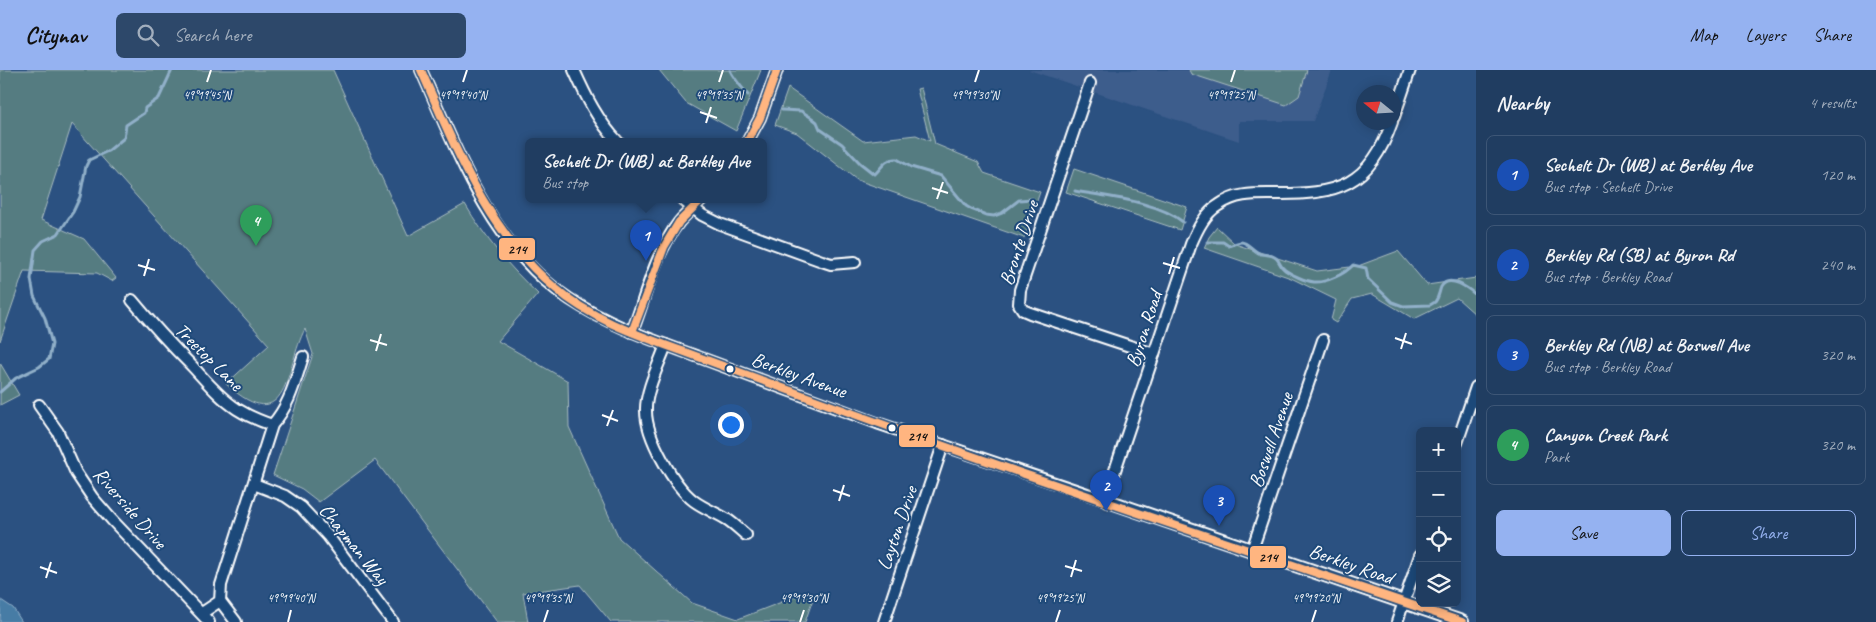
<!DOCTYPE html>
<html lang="en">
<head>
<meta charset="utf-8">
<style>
	body { margin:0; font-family:Caveat,sans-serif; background:#2d486a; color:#f1f3f6 }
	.controls { position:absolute; right:15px; bottom:15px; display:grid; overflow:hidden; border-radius:8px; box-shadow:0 2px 12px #0003 }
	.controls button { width:45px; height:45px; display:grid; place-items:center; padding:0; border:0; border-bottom:1px solid #3d5676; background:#203d61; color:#f1f3f6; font:25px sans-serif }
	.compass { position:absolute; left:1356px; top:15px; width:45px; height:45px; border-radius:50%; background:#203d61; box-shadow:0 2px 12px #0003; rotate:288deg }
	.you { position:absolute; left:730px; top:354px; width:18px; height:18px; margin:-12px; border:4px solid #fff; border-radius:50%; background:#1a73e8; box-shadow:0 0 0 8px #1a73e833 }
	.badge { display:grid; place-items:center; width:32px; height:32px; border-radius:50%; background:#95b2f1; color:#fff; font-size:16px; font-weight:700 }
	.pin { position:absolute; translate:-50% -41px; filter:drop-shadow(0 1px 2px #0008) }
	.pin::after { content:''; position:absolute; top:26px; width:18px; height:15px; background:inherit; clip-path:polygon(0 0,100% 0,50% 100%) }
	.popup { position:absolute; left:525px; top:68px; width:242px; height:65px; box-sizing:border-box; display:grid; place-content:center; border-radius:8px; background:#203d61; filter:drop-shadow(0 1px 4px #0005); font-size:16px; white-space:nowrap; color:#a2aebd }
	.popup b { font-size:19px; color:#f1f3f6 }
	.popup::after { content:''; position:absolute; left:50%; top:100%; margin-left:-10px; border:10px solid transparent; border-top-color:#203d61 }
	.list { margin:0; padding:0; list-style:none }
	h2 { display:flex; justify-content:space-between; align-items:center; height:65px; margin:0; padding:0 20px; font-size:21px }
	h2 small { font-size:16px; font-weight:400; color:#a2aebd }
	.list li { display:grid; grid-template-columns:32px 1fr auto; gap:15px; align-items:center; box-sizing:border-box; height:80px; margin:0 10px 10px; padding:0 10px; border:1px solid #3d5676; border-radius:8px }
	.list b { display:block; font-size:19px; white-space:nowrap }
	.list p { margin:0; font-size:16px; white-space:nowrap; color:#a2aebd }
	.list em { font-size:16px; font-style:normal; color:#a2aebd }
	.actions { display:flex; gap:10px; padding:15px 20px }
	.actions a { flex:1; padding:11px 0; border:1px solid #95b2f1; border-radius:8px; text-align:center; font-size:18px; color:#95b2f1 }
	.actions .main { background:#95b2f1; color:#111 }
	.icon { flex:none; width:28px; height:28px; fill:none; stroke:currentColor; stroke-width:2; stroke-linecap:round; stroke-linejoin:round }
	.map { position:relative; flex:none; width:1476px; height:552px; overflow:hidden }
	header { display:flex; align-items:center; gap:30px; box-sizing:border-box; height:70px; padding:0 25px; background:#95b2f1; color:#111 }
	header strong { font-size:24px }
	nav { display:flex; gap:28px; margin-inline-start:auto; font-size:18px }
	.search { width:350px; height:45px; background:#2d486a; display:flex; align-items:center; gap:12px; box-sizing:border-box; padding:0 18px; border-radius:8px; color:#a2aebd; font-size:19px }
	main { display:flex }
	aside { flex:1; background:#203d61 }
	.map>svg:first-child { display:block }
	.built { fill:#3e5d8c }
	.green { fill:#547b81; stroke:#aabdc0 }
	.water { fill:#477ca5; stroke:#91b0c9 }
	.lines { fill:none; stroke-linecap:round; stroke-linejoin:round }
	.stream { stroke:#91b0c9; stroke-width:3 }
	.minor-casing { stroke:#fff; stroke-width:14 }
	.tertiary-casing { stroke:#fff; stroke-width:16 }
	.minor { stroke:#1f4a7a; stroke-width:10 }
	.tertiary { stroke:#1f4a7a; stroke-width:12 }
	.bus-1-casing { stroke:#1f4a7a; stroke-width:11 }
	.bus-1 { stroke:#ffb580; stroke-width:8 }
	.ticks { fill:none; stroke:#fff; stroke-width:2 }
	.bus-dot { fill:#fff; stroke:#1f4a7a; stroke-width:2 }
	.labels { text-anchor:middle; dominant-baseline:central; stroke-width:4; stroke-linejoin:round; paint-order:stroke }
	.street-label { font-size:20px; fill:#fff; stroke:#1f4a7a }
	.ticks-label { font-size:12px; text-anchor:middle; fill:#fff; stroke:#1f4a7a; stroke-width:4; stroke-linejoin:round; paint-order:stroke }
	.line-badge { stroke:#1f4a7a; stroke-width:2 }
	.pale-badge-label { font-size:14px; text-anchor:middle; font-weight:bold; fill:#111 }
</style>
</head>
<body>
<header>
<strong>Citynav</strong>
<div class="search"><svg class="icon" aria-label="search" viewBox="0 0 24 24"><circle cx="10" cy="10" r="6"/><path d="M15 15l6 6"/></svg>Search here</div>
<nav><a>Map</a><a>Layers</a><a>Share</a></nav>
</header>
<main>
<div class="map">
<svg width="1476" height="552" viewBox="0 0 1476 552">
	<rect width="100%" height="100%" fill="#2b5181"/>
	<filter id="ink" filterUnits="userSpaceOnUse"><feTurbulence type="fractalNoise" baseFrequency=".02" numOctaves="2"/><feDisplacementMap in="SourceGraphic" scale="10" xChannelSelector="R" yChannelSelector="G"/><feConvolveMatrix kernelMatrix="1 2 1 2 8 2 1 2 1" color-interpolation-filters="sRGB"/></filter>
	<g filter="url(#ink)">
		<!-- built -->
		<path class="built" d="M1029 0H1332L1313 51H1239V71Z"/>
		<!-- green -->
		<g class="green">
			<path d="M0 0H333L408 166 465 134C485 168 509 197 538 224L498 271 568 311 569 357 619 468 692 533 738 549 805 523 814 526 805 552H611L580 515 523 523 528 552H497L375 390 319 432 302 419 273 405 313 284 305 259C285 296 290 371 226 314L269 275 72 54 41 150 84 169 116 208 112 211 97 203 24 201 0 271Z"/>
			<path d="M659 0H761L736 61 686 33Z"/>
			<path d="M1189 0H1307L1299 26 1286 35 1191 4Z"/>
			<path d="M788 18 863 71 916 65 930 71 917 19 921 18 935 74 978 92 984 103 1040 122 1024 168 857 110 797 63 775 55Z"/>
			<path d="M1074 99 1187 137 1180 160 1066 122Z"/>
			<path d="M1217 157 1235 174 1317 201 1358 196 1398 181 1427 215 1476 208V245L1457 228 1414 249 1372 224 1352 229 1336 253 1331 250 1336 230 1291 208 1204 178 1209 167Z"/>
			<path d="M0 293 19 325 0 335Z"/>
		</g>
		<!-- water -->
		<path class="water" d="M1 530 13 538 22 552H0Z"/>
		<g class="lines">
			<!-- stream -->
			<g class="stream">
				<path d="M730 0C732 6 743 19 748 25"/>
				<path d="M782 40 801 41 812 48 817 52 820 59 842 74 860 93 874 104H875C882 97 886 88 897 89L911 97 941 106 966 136 971 139 986 145 994 146 1002 143 1019 130 1032 129"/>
				<path d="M1075 121C1107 127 1157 131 1183 152"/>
				<path d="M1207 172H1223L1229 176C1232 175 1238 172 1241 172 1248 172 1254 182 1261 184 1266 185 1271 184 1276 188 1280 191 1279 196 1285 200 1292 205 1305 211 1314 212 1326 213 1345 204 1353 195L1366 198 1368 209 1392 232 1403 236 1430 235 1435 232C1439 227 1439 222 1441 217 1449 203 1469 219 1476 225"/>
				<path d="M0 322 16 308 39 297 49 289 52 274 45 248 34 226 31 209 35 180 43 171 58 164 73 142 80 127 86 96 89 90 108 81 124 68 126 55 144 43 145 38 159 28 172 0"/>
			</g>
			<defs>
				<g id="minor">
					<path d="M421 0C456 78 487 167 558 221 590 245 628 261 666 275L877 353 1105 430 1191 174C1197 160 1205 143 1219 135 1236 123 1254 124 1274 124 1337 125 1370 116 1392 52"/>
					<path d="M574 0C586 27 598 51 618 72"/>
					<path d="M1090 13 1020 220 1019 234 1023 240 1030 243 1154 284"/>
					<path d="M1394 47 1410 0"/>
					<path d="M747 72 760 48 777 0"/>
					<path d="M683 130 702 145 720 154 822 191 831 194 855 192"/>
					<path d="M132 230C151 253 171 275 192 296 206 311 220 328 237 339 248 346 260 351 272 355"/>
					<path d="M632 262C646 226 655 183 679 152 686 144 694 137 701 130"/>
					<path d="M666 275C659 294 645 322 646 341 646 367 674 416 694 431 705 439 717 443 728 450 734 454 740 460 746 465"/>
					<path d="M39 335 58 362 76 403 92 427 112 450 209 552"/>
					<path d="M1457 373 1476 317"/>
					<path d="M254 414 285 426 301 437 328 466 393 552"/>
					<path d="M1252 480 1323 270"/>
					<path d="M220 531 236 552"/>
					<path d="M202 543 220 531 221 515 272 355C290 335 295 311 303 287"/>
					<path d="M884 552 943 375"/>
					<path d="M1397 552 1420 485"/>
				</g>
				<path id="tertiary" d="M1105 430 1462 552"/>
			</defs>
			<!-- minor casing -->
			<use href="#minor" class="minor-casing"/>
			<!-- tertiary casing -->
			<use href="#tertiary" class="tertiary-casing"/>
			<!-- minor -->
			<use href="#minor" class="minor"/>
			<!-- tertiary -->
			<use href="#tertiary" class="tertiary"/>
			<defs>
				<g id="bus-1">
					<path d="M421 0C456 79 487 161 555 218 591 249 638 265 682 281 718 294 755 308 791 321 1013 403 1238 476 1462 552"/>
					<path d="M747 72 760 48 777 0"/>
					<path d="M632 262 664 177 679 152 701 130"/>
				</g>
			</defs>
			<!-- bus-1 casing -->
			<use href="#bus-1" class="bus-1-casing"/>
			<!-- bus-1 -->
			<use href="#bus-1" class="bus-1"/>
		</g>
	</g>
	<!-- ticks -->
	<path class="ticks" d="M207 12 211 0M463 12 467 0M719 12 723 0M975 12 979 0M1231 12 1235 0M700 42 717 48M706 53 711 37M932 118 948 123M937 129 943 112M1163 193 1180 198M138 195 155 200M1169 204 1174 187M144 206 149 189M1395 268 1412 274M370 270 387 275M1401 279 1406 263M376 281 381 264M602 345 618 351M607 356 613 340M833 420 850 426M839 431 844 415M1065 496 1082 501M40 497 57 503M1071 507 1076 490M46 508 51 492M288 552 291 540M544 552 548 540M800 552 804 540M1056 552 1060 540M1312 552 1316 540"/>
	<!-- markers -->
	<g class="bus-dot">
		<circle cx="730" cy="299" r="4.5"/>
		<circle cx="892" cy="358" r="4.5"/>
	</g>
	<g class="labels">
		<!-- street labels -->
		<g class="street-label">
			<text transform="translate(1019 173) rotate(-72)">Bronte Drive</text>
			<text transform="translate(1144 259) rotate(-72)">Byron Road</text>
			<text transform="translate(209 287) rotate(45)">Treetop Lane</text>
			<text transform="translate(799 305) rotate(20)">Berkley Avenue</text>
			<text transform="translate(1271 370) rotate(-71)">Boswell Avenue</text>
			<text transform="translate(130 438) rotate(49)">Riverside Drive</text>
			<text transform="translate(897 458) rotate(-71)">Layton Drive</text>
			<text transform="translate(354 474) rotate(51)">Chapman Way</text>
			<text transform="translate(1351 494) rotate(19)">Berkley Road</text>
		</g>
	</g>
	<g class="ticks-label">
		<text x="207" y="29">49°19'45"N</text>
		<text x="463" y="29">49°19'40"N</text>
		<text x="719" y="29">49°19'35"N</text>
		<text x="975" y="29">49°19'30"N</text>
		<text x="1231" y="29">49°19'25"N</text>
		<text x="291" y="532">49°19'40"N</text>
		<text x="548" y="532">49°19'35"N</text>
		<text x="804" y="532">49°19'30"N</text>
		<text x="1060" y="532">49°19'25"N</text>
		<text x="1316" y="532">49°19'20"N</text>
	</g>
	<g class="line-badge">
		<rect x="498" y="167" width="38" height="24" rx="5" fill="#ffb580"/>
		<rect x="898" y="354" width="38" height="24" rx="5" fill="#ffb580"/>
		<rect x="1249" y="475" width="38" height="24" rx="5" fill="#ffb580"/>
	</g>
	<g class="pale-badge-label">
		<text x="517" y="184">214</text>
		<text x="917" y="371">214</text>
		<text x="1268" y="492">214</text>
	</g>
</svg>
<div class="controls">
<button>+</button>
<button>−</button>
<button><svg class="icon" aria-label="locate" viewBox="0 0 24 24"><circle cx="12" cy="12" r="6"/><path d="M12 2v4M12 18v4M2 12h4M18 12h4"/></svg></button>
<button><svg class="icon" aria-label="layers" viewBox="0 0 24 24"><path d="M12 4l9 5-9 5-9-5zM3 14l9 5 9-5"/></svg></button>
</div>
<svg class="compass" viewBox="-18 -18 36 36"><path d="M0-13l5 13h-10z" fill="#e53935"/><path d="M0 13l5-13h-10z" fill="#a2aebd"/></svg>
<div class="you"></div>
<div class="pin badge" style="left:646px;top:191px;background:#1a4fb4">1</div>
<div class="popup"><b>Sechelt Dr (WB) at Berkley Ave</b>Bus stop</div>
<div class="pin badge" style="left:1106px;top:441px;background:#1a4fb4">2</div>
<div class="pin badge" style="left:1219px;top:456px;background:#1a4fb4">3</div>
<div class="pin badge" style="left:256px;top:176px;background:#2e9e5b">4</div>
</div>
<aside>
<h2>Nearby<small>4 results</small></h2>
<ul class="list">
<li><span class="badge" style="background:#1a4fb4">1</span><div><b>Sechelt Dr (WB) at Berkley Ave</b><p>Bus stop · Sechelt Drive</p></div><em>120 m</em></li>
<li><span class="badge" style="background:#1a4fb4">2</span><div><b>Berkley Rd (SB) at Byron Rd</b><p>Bus stop · Berkley Road</p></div><em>240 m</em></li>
<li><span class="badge" style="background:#1a4fb4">3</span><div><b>Berkley Rd (NB) at Boswell Ave</b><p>Bus stop · Berkley Road</p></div><em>320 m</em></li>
<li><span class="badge" style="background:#2e9e5b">4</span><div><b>Canyon Creek Park</b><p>Park</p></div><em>320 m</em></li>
</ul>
<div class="actions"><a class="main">Save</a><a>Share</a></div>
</aside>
</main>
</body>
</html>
